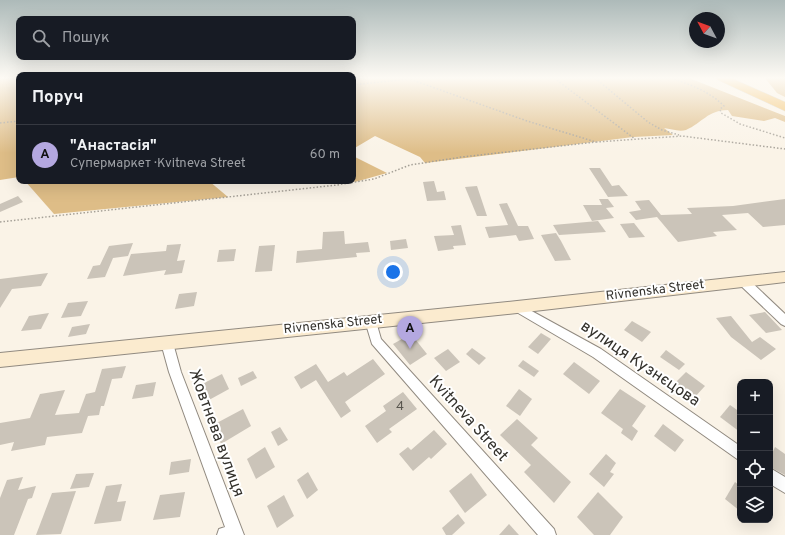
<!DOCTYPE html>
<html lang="uk">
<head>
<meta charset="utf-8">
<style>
	body { margin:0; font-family:Overpass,sans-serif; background:#20242c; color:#f1f3f6 }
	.controls { position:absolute; right:12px; bottom:12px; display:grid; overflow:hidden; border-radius:8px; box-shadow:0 4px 16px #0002 }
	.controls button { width:36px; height:36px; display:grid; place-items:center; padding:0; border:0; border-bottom:1px solid #363941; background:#171b24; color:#f1f3f6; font:20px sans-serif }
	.compass { position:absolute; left:689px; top:12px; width:36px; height:36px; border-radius:50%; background:#171b24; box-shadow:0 4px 16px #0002; rotate:311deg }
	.you { position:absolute; left:393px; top:272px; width:14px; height:14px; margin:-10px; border:3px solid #fff; border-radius:50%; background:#1a73e8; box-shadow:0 0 0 6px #1a73e833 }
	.badge { display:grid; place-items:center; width:26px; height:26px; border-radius:50%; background:#b4a8e0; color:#111; font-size:13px; font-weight:700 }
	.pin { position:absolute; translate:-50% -33px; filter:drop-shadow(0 1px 2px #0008) }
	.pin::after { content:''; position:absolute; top:21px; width:14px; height:12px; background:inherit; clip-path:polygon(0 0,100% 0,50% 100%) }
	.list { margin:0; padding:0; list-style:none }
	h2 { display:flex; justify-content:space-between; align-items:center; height:52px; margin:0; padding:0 16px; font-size:17px }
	h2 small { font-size:13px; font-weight:400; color:#9ea1a6 }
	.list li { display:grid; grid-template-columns:26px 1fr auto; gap:12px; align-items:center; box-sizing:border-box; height:60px; padding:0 16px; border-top:1px solid #363941 }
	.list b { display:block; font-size:15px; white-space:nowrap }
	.list p { margin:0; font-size:13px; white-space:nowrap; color:#9ea1a6 }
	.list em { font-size:13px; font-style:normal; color:#9ea1a6 }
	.icon { flex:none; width:22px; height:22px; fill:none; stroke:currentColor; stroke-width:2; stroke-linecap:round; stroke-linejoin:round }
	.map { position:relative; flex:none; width:785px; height:535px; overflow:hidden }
	.search { position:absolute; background:#171b24; box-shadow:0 4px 16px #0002; left:16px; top:16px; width:340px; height:44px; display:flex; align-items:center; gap:10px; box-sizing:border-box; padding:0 14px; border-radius:8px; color:#9ea1a6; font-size:15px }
	.panel { position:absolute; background:#171b24; box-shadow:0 4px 16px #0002; left:16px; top:72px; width:340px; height:112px; border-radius:8px }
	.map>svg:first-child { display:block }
	.green { fill:#debd87 }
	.building { fill:#cbc4b9 }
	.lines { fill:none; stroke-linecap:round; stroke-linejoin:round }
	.street-casing { stroke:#918a80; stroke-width:2 }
	.secondary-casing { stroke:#918a80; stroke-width:2 }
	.highway-casing { stroke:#d6d6d5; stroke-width:1 }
	.path { stroke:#a5a097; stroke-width:1.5; stroke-dasharray:1.5 2; stroke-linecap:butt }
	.street { fill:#fff; fill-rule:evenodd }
	.secondary { fill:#fbebcf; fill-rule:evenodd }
	.highway { fill:#f1bc5e; fill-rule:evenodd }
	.labels { text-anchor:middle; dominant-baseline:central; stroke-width:4; stroke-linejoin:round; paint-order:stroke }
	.street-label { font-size:13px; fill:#33312c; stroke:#fff }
	.near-number-label { font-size:13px; fill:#59564f }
	.near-street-label { font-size:16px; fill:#33312c; stroke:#fff }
</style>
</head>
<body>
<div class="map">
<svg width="785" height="535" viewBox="0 0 785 535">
	<rect width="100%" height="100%" fill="#faf3e7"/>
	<!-- green -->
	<g class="green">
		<path d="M0 78H19V177L0 180Z"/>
		<path d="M353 78H689L785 116V122L775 118 764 121 732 116 728 110C708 110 702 123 686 130 679 132 671 129 664 128L673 135 633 137 425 163 420 157 375 136 353 149Z"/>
		<path d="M765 78H785V97L777 93Z"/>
		<path d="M353 156 387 173 355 182 353 181Z"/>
		<path d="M25 181H209L228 197 54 214Z"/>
	</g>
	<!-- building -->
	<g class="building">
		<path d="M589 168H600L612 186 619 185 628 196 608 197Z"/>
		<path d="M434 181 437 192 444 191 446 200 427 201 423 182Z"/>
		<path d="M477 186 487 216H477L465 187Z"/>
		<path d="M18 196 23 202 0 212V204Z"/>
		<path d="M599 199H608L614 207 606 208 614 218 592 221 583 205H602Z"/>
		<path d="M785 199V225L763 227 748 213 722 215 737 230 713 232 717 236 678 242 657 217 636 220 629 212 641 210 635 201 649 200 661 215 692 214 687 208 733 206Z"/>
		<path d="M507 203 518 226H528L534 239 519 241 516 235 489 238 485 227 508 225 499 204Z"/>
		<path d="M598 221 606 232 559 235 553 225Z"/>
		<path d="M634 223 645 237 629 238 620 224Z"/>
		<path d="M461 225 466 245 453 246 454 249 438 251 434 236 454 235 451 226Z"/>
		<path d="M344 231 345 244 368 242 370 252 356 253 357 257 296 263 297 251 322 249 323 232Z"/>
		<path d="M556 233 561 241 571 260 555 261 541 235Z"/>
		<path d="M406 239 408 248 391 250 390 241Z"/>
		<path d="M133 243 128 256 113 258 105 277 87 279 93 266 100 265 109 246Z"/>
		<path d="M181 244 177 261 185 260 182 273 164 275 166 270 123 276 131 254 166 251 167 245Z"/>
		<path d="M275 245 272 271 255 272 259 246Z"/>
		<path d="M236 249 234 261 217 262 219 250Z"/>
		<path d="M48 273 41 286 12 289 0 308V279Z"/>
		<path d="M197 292 194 306 175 309 179 294Z"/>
		<path d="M88 301 81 316 61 318 68 303Z"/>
		<path d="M765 312 782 330 766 333 749 315Z"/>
		<path d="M49 313 41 329 21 331 29 316Z"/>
		<path d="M731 316 752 342 760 337 776 349 761 360 731 337 716 318Z"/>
		<path d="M632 321 651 332 642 342 624 330Z"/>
		<path d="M90 324 86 334 68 337 72 327Z"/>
		<path d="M541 333 551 339 538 354 528 347Z"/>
		<path d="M411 334 427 354 410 365 393 344Z"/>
		<path d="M608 336 626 349 619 356 601 343Z"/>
		<path d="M472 348 486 358 479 365 466 354Z"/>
		<path d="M448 349 460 362 446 371 434 358Z"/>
		<path d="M666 350 685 364 679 370 660 357Z"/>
		<path d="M373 359 385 374 345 402 351 411 341 418 316 380 301 389 294 377 316 364 328 382 344 372 347 376Z"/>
		<path d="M523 360 539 371 534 377 518 366Z"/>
		<path d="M574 362 600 381 589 394 563 374Z"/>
		<path d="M126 366 122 378 112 379 104 406H101L99 415 88 416 82 433 47 437 45 445 11 451 14 442 0 445V423L30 418 40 394 65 390 55 415 79 413 86 394 95 392 102 369Z"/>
		<path d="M253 371 257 378 241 386 238 378Z"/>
		<path d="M686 372 705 386 693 399 674 384Z"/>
		<path d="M222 374 229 389 209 400 202 384Z"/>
		<path d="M156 382 153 396 132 399 136 385Z"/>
		<path d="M519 389 532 399 520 416 506 406Z"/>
		<path d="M620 389 646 406 632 426 638 431 632 441 621 433 623 429 601 413Z"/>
		<path d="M403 392 417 409 389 429 392 432 377 443 365 426 386 411 383 406Z"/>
		<path d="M730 405 740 412V432L720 417Z"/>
		<path d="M243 409 251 426 221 444 213 425Z"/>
		<path d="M517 419 538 438 531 445 571 482 554 503 524 472 531 465 500 435Z"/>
		<path d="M663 424 684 440 675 452 654 436Z"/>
		<path d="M280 427 288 440 278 446 271 432Z"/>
		<path d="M434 430 447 444 431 459 429 457 413 471 399 454 408 447 411 450Z"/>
		<path d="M265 447 275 467 256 479 247 459Z"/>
		<path d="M775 447 785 454V475L770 467V458Z"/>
		<path d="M606 454 616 463 610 472 614 474 604 487 589 474Z"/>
		<path d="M191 459 189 472 169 475 171 462Z"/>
		<path d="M308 472 318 490 307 499 297 480Z"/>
		<path d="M94 473 89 487 70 489 76 474Z"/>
		<path d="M471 473 487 495 465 513 449 491Z"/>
		<path d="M23 477 18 490 36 486 32 498 28 499 14 535H0V498L7 480Z"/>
		<path d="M735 482 740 486V511L725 499Z"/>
		<path d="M122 484 117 502 126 501 121 521 94 524 106 486Z"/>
		<path d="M76 491 61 534 36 535 52 493Z"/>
		<path d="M185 492 180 517 153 520 160 495Z"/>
		<path d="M598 492 623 517 610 535H594L577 517Z"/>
		<path d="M284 495 294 516 277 528 267 506Z"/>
		<path d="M458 514 465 523 452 535H446L442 528Z"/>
		<path d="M509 524 519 535H499Z"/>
	</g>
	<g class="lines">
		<defs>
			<g id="street">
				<path d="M743 277 747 278 785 314V326L781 324 739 284 738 281 739 278Z"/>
				<path d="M517 303 601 349 740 446V461L593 357 513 310 512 307 513 304Z"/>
				<path d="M371 316 375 318 381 339 554 529 556 535H538L372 344 365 321 367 318Z"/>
				<path d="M167 338 171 340 173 343 181 372 244 535H217L219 529 225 527 169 372 161 343 163 340Z"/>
				<path d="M770 468 785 477V493L770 484Z"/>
			</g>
			<path id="secondary" d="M785 272V282L517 313 0 367V353L517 301Z"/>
			<path id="highway" d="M716 78H731L785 102V111L718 80Z"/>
		</defs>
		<!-- street casing -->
		<use href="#street" class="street-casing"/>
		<!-- secondary casing -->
		<use href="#secondary" class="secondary-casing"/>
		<!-- highway casing -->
		<use href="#highway" class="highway-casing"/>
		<!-- path -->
		<g class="path">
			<path d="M407 78 527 121 596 142 682 136 785 149"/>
			<path d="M554 78 635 139"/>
			<path d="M595 78 648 122 662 130 679 135"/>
			<path d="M671 78C691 85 709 91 724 106L720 109 721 113 740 124 785 138"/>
			<path d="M353 85 408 79"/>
			<path d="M0 123 19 121"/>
			<path d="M0 222 337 185 374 179 410 165 462 157 596 142"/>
		</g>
		<!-- street -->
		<use href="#street" class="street"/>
		<!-- secondary -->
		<use href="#secondary" class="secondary"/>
		<!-- highway -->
		<use href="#highway" class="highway"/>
	</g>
	<!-- sky -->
	<linearGradient id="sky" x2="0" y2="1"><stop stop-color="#adbab9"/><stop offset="0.51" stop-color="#fdfaf4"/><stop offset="1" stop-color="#fdfaf4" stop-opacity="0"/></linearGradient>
	<rect width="785" height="153" fill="url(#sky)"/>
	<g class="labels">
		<!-- street labels -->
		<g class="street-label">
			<text transform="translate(655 291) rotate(-7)">Rivnenska Street</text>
			<text transform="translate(333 325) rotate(-6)">Rivnenska Street</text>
		</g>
		<!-- near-number labels -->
		<g class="near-number-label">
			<text x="400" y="407">4</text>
		</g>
		<!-- near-street labels -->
		<g class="near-street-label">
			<text transform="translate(640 364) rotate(34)">вулиця Кузнєцова</text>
			<text transform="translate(468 419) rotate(48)">Kvitneva Street</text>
			<text transform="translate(216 433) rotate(70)">Жовтнева вулиця</text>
		</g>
	</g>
</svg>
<div class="controls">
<button>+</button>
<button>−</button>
<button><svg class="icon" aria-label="locate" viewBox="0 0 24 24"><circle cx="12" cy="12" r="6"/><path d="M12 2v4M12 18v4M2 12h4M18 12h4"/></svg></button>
<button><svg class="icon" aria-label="layers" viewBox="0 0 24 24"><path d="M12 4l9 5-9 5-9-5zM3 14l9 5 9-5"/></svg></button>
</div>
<svg class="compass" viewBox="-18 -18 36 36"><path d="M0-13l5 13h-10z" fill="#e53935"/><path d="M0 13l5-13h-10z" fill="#9ea1a6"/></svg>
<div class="you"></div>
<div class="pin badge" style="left:410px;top:349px">A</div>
<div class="search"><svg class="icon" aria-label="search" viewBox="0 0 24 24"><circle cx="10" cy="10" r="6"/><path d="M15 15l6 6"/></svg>Пошук</div>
<section class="panel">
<h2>Поруч<small></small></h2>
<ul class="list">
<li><span class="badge">A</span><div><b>&quot;Анастасія&quot;</b><p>Супермаркет · Kvitneva Street</p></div><em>60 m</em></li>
</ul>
</section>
</div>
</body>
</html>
